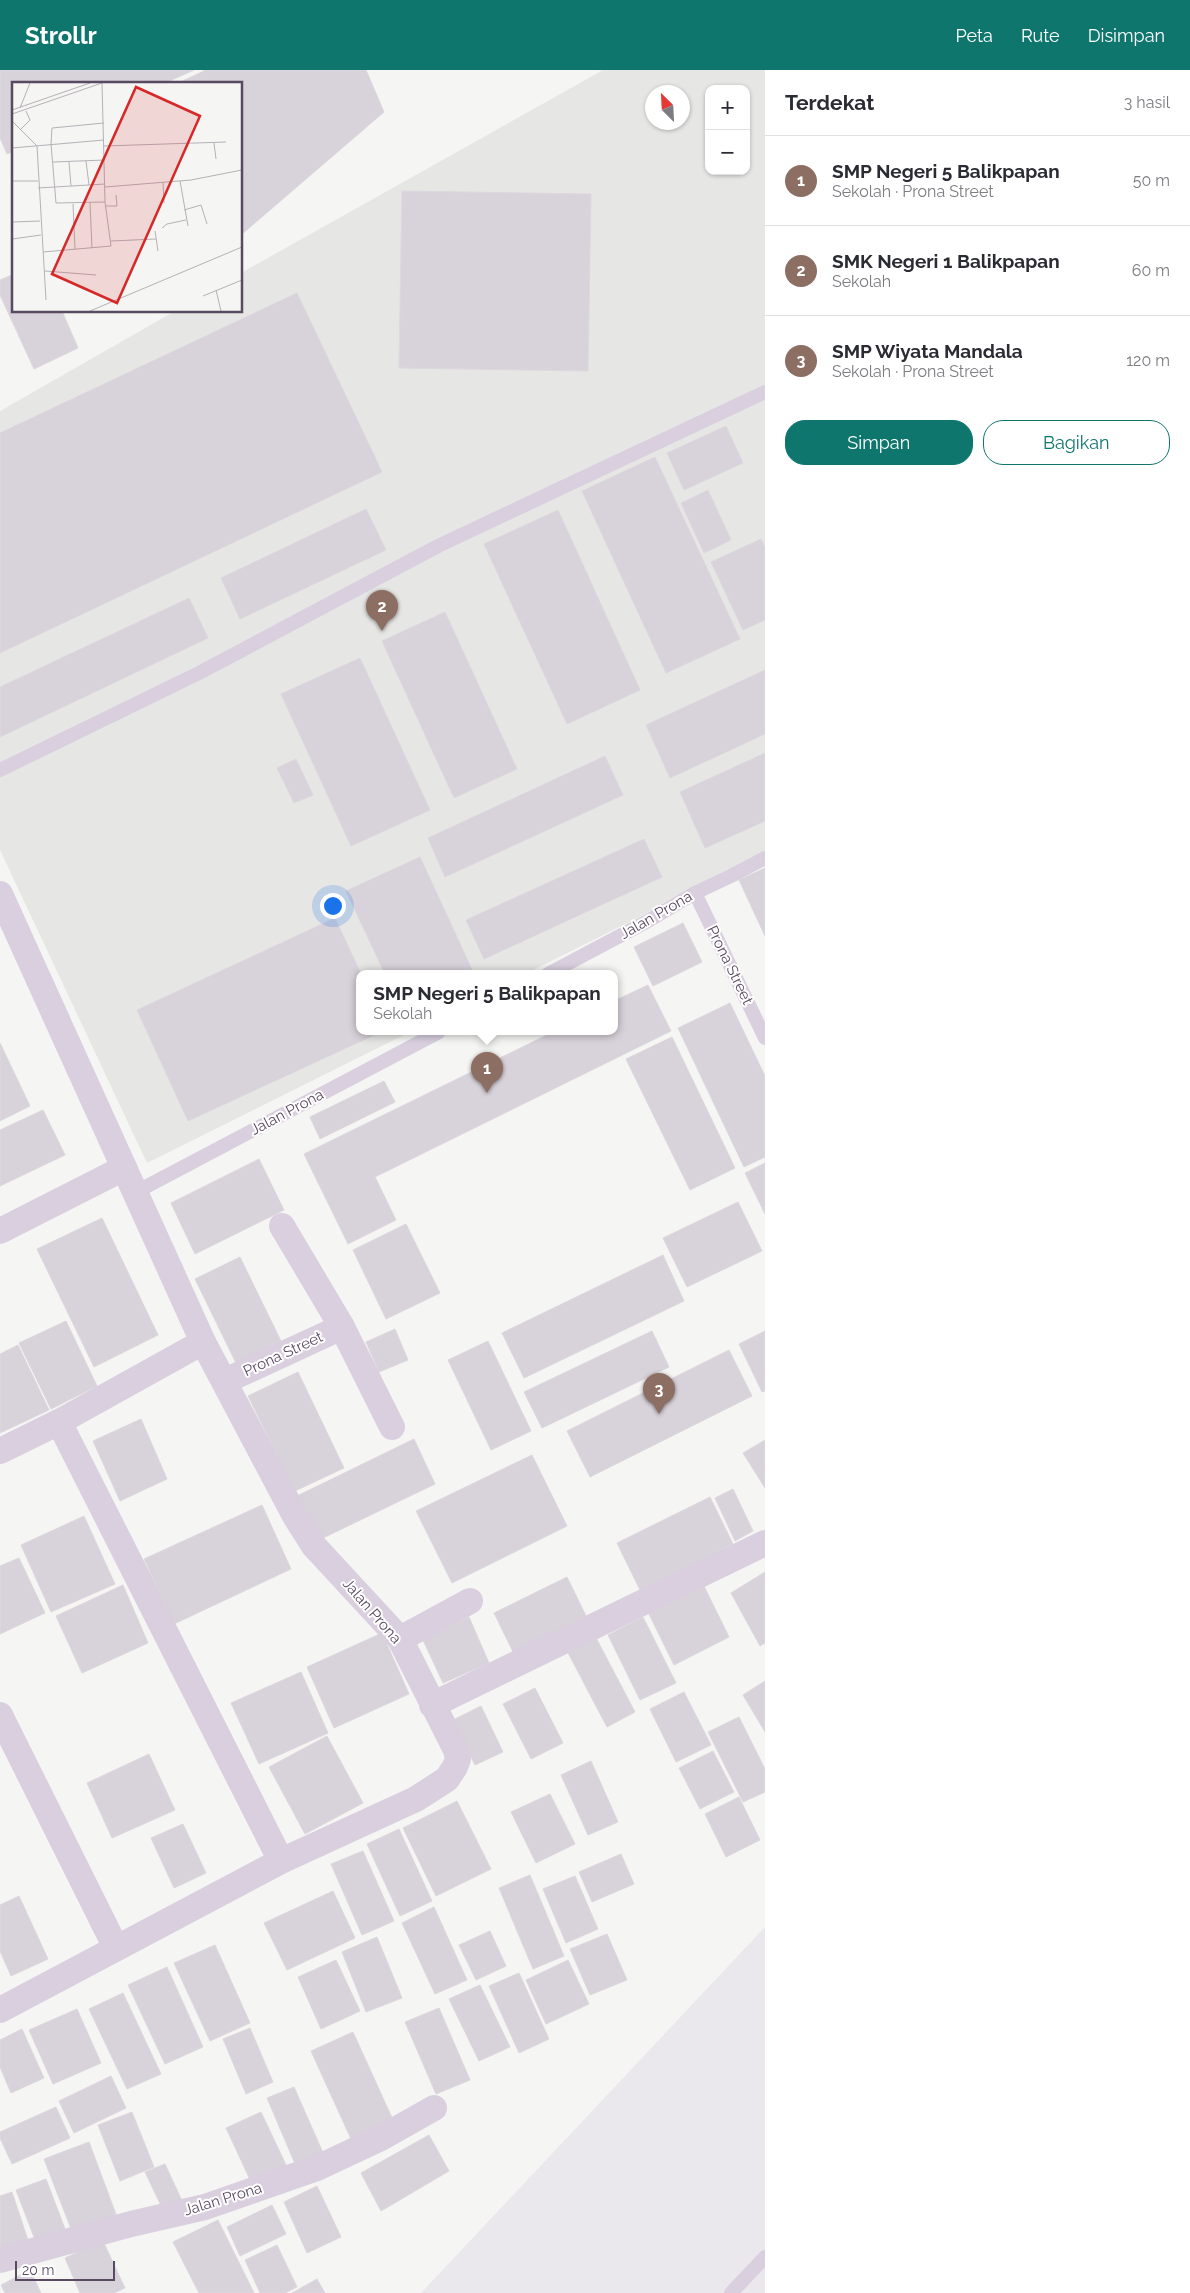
<!DOCTYPE html>
<html lang="id">
<head>
<meta charset="utf-8">
<style>
	body { margin:0; font-family:Raleway,sans-serif; background:#f7f7f7; color:#2b2b33 }
	.controls { position:absolute; right:15px; top:15px; display:grid; overflow:hidden; border-radius:10px; box-shadow:0 1px 4px #0004 }
	.controls button { width:45px; height:45px; display:grid; place-items:center; padding:0; border:0; border-bottom:1px solid #e1e1e2; background:#fff; color:#2b2b33; font:25px sans-serif }
	.compass { position:absolute; left:645px; top:15px; width:45px; height:45px; border-radius:50%; background:#fff; box-shadow:0 1px 4px #0004; rotate:336deg }
	.scale { position:absolute; left:15px; bottom:12px; width:100px; box-sizing:border-box; padding-left:5px; border:2px solid #584a60; border-top:0; font-size:14px; line-height:18px; white-space:nowrap; color:#584a60; -webkit-text-stroke:4px #fff; paint-order:stroke }
	.you { position:absolute; left:332px; top:835px; width:18px; height:18px; margin:-12px; border:4px solid #fff; border-radius:50%; background:#1a73e8; box-shadow:0 0 0 8px #1a73e833 }
	.badge { display:grid; place-items:center; width:32px; height:32px; border-radius:50%; background:#0f766e; color:#fff; font-size:16px; font-weight:700 }
	.pin { position:absolute; translate:-50% -41px; filter:drop-shadow(0 1px 2px #0008) }
	.pin::after { content:''; position:absolute; top:26px; width:18px; height:15px; background:inherit; clip-path:polygon(0 0,100% 0,50% 100%) }
	.popup { position:absolute; left:356px; top:900px; width:262px; height:65px; box-sizing:border-box; display:grid; place-content:center; border-radius:10px; background:#fff; filter:drop-shadow(0 1px 4px #0005); font-size:16px; white-space:nowrap; color:#7c7c81 }
	.popup b { font-size:19px; color:#2b2b33 }
	.popup::after { content:''; position:absolute; left:50%; top:100%; margin-left:-10px; border:10px solid transparent; border-top-color:#fff }
	.list { margin:0; padding:0; list-style:none }
	h2 { display:flex; justify-content:space-between; align-items:center; height:65px; margin:0; padding:0 20px; font-size:21px }
	h2 small { font-size:16px; font-weight:400; color:#7c7c81 }
	.list li { display:grid; grid-template-columns:32px 1fr auto; gap:15px; align-items:center; box-sizing:border-box; height:90px; padding:0 20px; border-top:1px solid #e1e1e2 }
	.list b { display:block; font-size:19px; white-space:nowrap }
	.list p { margin:0; font-size:16px; white-space:nowrap; color:#7c7c81 }
	.list em { font-size:16px; font-style:normal; color:#7c7c81 }
	.actions { display:flex; gap:10px; padding:15px 20px }
	.actions a { flex:1; padding:11px 0; border:1px solid #0f766e; border-radius:20px; text-align:center; font-size:18px; color:#0f766e }
	.actions .main { background:#0f766e; color:#fff }
	.map { position:relative; flex:none; width:765px; height:2223px; overflow:hidden }
	header { display:flex; align-items:center; gap:30px; box-sizing:border-box; height:70px; padding:0 25px; background:#0f766e; color:#fff }
	header strong { font-size:24px }
	nav { display:flex; gap:28px; margin-inline-start:auto; font-size:18px }
	main { display:flex }
	aside { flex:1; background:#fff }
	.map>svg:first-child { display:block }
	.education { fill:#e6e6e5; fill-rule:evenodd }
	.airport { fill:#ebe8ed }
	.building { fill:#d8d2da; stroke:#ddd7de }
	.lines { fill:none; stroke-linecap:round; stroke-linejoin:round }
	.service { stroke:#d9cfdf; stroke-width:14 }
	.minor { stroke:#d9cfdf; stroke-width:26 }
	.labels { text-anchor:middle; dominant-baseline:central; stroke-width:4; stroke-linejoin:round; paint-order:stroke }
	.street-label { font-size:15px; fill:#584a60; stroke:#fff }
	.inset-road { fill:none; stroke:#b6b1b8; stroke-width:1 }
	.view { fill:#d62828; fill-opacity:0.15; stroke:#d62828; stroke-width:2.5 }
	.inset-edge { fill:none; stroke:#584a60; stroke-width:2.5 }
</style>
</head>
<body>
<header>
<strong>Strollr</strong>
<nav><a>Peta</a><a>Rute</a><a>Disimpan</a></nav>
</header>
<main>
<div class="map">
<svg width="765" height="2223" viewBox="0 0 765 2223">
	<rect width="100%" height="100%" fill="#f5f5f3"/>
	<!-- education -->
	<path class="education" d="M603 0H765V782L736 799 525 904H360V962H410L147 1093 0 780V341L175 241H241V203ZM709 19H746V101H709ZM652 22H682V52H652Z"/>
	<!-- airport -->
	<path class="airport" d="M765 1857V2223H421Z"/>
	<!-- building -->
	<g class="building">
		<path d="M0 0H194L163 14H14V81L7 84 0 68Z"/>
		<path d="M206 0H366L384 42 241 165V14H176Z"/>
		<path d="M402 121 591 124 588 301 399 298Z"/>
		<path d="M14 204V241H62L78 278 34 299 0 225V210Z"/>
		<path d="M297 223 382 402 0 583V363Z"/>
		<path d="M726 356 743 393 684 420 667 383Z"/>
		<path d="M655 387 740 569 666 603 582 421Z"/>
		<path d="M708 420 731 470 704 483 681 433Z"/>
		<path d="M366 439 386 480 240 549 221 508Z"/>
		<path d="M558 440 640 620 567 654 484 474Z"/>
		<path d="M761 469 765 477V550L743 560 711 492Z"/>
		<path d="M189 528 208 568 0 667V617Z"/>
		<path d="M445 542 517 699 454 728 382 571Z"/>
		<path d="M360 588 430 740 351 776 281 624Z"/>
		<path d="M765 600V664L670 708 646 655Z"/>
		<path d="M765 683V751L705 778 680 722Z"/>
		<path d="M605 686 623 725 445 807 428 768Z"/>
		<path d="M296 689 313 725 294 733 277 698Z"/>
		<path d="M644 769 662 807 484 889 466 850Z"/>
		<path d="M420 787 474 904H385L346 821Z"/>
		<path d="M765 798V866L739 810Z"/>
		<path d="M335 848 361 904 360 962H381L188 1051 137 940Z"/>
		<path d="M683 853 702 892 653 916 634 877Z"/>
		<path d="M648 915 671 961 375 1107 396 1150 348 1174 304 1084 553 962H614V931Z"/>
		<path d="M730 933 765 1006V1087L744 1097 678 958Z"/>
		<path d="M672 967 735 1098 690 1120 626 989Z"/>
		<path d="M0 973 30 1036 0 1051Z"/>
		<path d="M384 1011 395 1032 320 1069 310 1047Z"/>
		<path d="M43 1040 65 1085 0 1116V1060Z"/>
		<path d="M259 1089 284 1140 195 1184 171 1133Z"/>
		<path d="M765 1093V1144L745 1103Z"/>
		<path d="M738 1132 762 1181 687 1217 663 1168Z"/>
		<path d="M102 1148 158 1265 94 1297 37 1179Z"/>
		<path d="M406 1154 440 1223 386 1249 353 1180Z"/>
		<path d="M663 1185 684 1231 524 1308 502 1263Z"/>
		<path d="M240 1187 281 1271 236 1293 195 1209Z"/>
		<path d="M66 1251 97 1316 51 1339 19 1273Z"/>
		<path d="M395 1259 408 1290 379 1302 366 1272Z"/>
		<path d="M652 1261 669 1297 542 1358 524 1322Z"/>
		<path d="M765 1261V1321L762 1322 739 1274Z"/>
		<path d="M488 1271 531 1361 491 1380 448 1290Z"/>
		<path d="M18 1275 49 1340 0 1363V1284Z"/>
		<path d="M729 1280 752 1326 590 1407 567 1361Z"/>
		<path d="M298 1302 344 1398 295 1421 248 1326Z"/>
		<path d="M141 1349 167 1409 120 1431 93 1371Z"/>
		<path d="M414 1369 435 1414 319 1470 297 1426Z"/>
		<path d="M765 1370V1418L743 1383Z"/>
		<path d="M532 1385 567 1456 452 1513 416 1441Z"/>
		<path d="M733 1419 753 1461 735 1471 715 1428Z"/>
		<path d="M710 1427 733 1474 640 1520 617 1473Z"/>
		<path d="M262 1435 291 1499 174 1554 144 1489Z"/>
		<path d="M84 1446 115 1514 51 1542 21 1475Z"/>
		<path d="M19 1488 45 1543 0 1564V1496Z"/>
		<path d="M765 1502V1573L760 1576 731 1523Z"/>
		<path d="M567 1507 589 1552 516 1588 494 1543Z"/>
		<path d="M701 1510 729 1567 674 1595 646 1538Z"/>
		<path d="M123 1515 148 1573 82 1603 56 1546Z"/>
		<path d="M469 1547 489 1593 443 1613 423 1570Z"/>
		<path d="M643 1547 676 1613 640 1630 608 1565Z"/>
		<path d="M382 1563 409 1624 334 1658 307 1597Z"/>
		<path d="M594 1564 635 1642 607 1657 566 1579Z"/>
		<path d="M301 1602 328 1663 259 1694 231 1633Z"/>
		<path d="M765 1611V1662L743 1625Z"/>
		<path d="M535 1618 563 1673 531 1689 503 1634Z"/>
		<path d="M684 1622 711 1675 676 1692 650 1639Z"/>
		<path d="M481 1636 503 1682 475 1695 453 1650Z"/>
		<path d="M739 1647 765 1699V1722L743 1732 708 1662Z"/>
		<path d="M327 1666 363 1733 305 1764 269 1697Z"/>
		<path d="M713 1681 734 1722 700 1739 679 1698Z"/>
		<path d="M149 1684 175 1740 112 1768 87 1713Z"/>
		<path d="M591 1691 618 1752 588 1765 561 1705Z"/>
		<path d="M550 1724 575 1774 536 1793 511 1742Z"/>
		<path d="M739 1727 760 1770 726 1787 705 1744Z"/>
		<path d="M457 1731 491 1799 436 1826 403 1758Z"/>
		<path d="M183 1754 206 1803 174 1818 151 1768Z"/>
		<path d="M399 1759 432 1831 400 1846 367 1774Z"/>
		<path d="M363 1781 394 1851 362 1865 331 1794Z"/>
		<path d="M621 1784 634 1814 592 1832 579 1802Z"/>
		<path d="M530 1805 564 1886 533 1899 499 1818Z"/>
		<path d="M575 1806 598 1859 566 1873 543 1819Z"/>
		<path d="M333 1821 355 1868 287 1900 264 1853Z"/>
		<path d="M19 1826 48 1889 11 1906 0 1881V1835Z"/>
		<path d="M434 1837 467 1910 435 1924 402 1853Z"/>
		<path d="M490 1861 506 1896 476 1910 459 1875Z"/>
		<path d="M607 1864 627 1910 590 1925 570 1879Z"/>
		<path d="M377 1867 402 1928 366 1942 342 1882Z"/>
		<path d="M215 1875 250 1953 210 1971 174 1893Z"/>
		<path d="M336 1890 360 1941 321 1959 298 1907Z"/>
		<path d="M568 1890 589 1934 546 1954 526 1910Z"/>
		<path d="M167 1897 203 1977 165 1994 128 1915Z"/>
		<path d="M519 1903 549 1969 519 1983 489 1916Z"/>
		<path d="M480 1915 510 1977 479 1991 449 1929Z"/>
		<path d="M123 1923 161 2004 127 2019 89 1939Z"/>
		<path d="M439 1938 470 2010 436 2024 405 1952Z"/>
		<path d="M77 1939 101 1993 53 2014 29 1960Z"/>
		<path d="M250 1958 273 2012 246 2024 223 1969Z"/>
		<path d="M22 1959 44 2008 11 2023 0 1997V1970Z"/>
		<path d="M353 1962 393 2050 351 2069 311 1981Z"/>
		<path d="M111 2006 126 2038 74 2063 59 2031Z"/>
		<path d="M294 2017 324 2085 296 2096 267 2028Z"/>
		<path d="M56 2037 70 2068 12 2094 0 2068V2062Z"/>
		<path d="M132 2042 154 2097 120 2111 98 2055Z"/>
		<path d="M261 2042 287 2097 252 2114 226 2058Z"/>
		<path d="M429 2065 449 2101 381 2141 361 2103Z"/>
		<path d="M89 2072 117 2147 73 2164 44 2089Z"/>
		<path d="M165 2094 183 2133 164 2142 145 2102Z"/>
		<path d="M46 2109 67 2164 37 2175 16 2120Z"/>
		<path d="M317 2116 341 2167 307 2183 284 2132Z"/>
		<path d="M12 2122 31 2179 0 2188V2126Z"/>
		<path d="M272 2135 286 2164 240 2186 227 2157Z"/>
		<path d="M218 2150 254 2223H199L173 2172Z"/>
		<path d="M103 2171 125 2218 114 2223H80L65 2188Z"/>
		<path d="M277 2175 297 2217 285 2223H260L245 2190Z"/>
		<path d="M30 2200 41 2223H5L1 2215Z"/>
		<path d="M317 2209 325 2223H292Z"/>
	</g>
	<g class="lines">
		<!-- service -->
		<g class="service">
			<path d="M0 700 199 603 438 476 765 322"/>
			<path d="M695 823 765 968"/>
			<path d="M548 904 648 851 695 823 731 806 765 788"/>
			<path d="M136 1122 439 962"/>
			<path d="M731 2223 765 2187"/>
		</g>
		<!-- minor -->
		<g class="minor">
			<path d="M0 824 203 1272 295 1446 314 1476 400 1569 456 1680 458 1689 455 1697 447 1709 416 1729 281 1791 0 1940"/>
			<path d="M0 1161 124 1098"/>
			<path d="M342 1257 392 1357"/>
			<path d="M225 1311 342 1257 282 1156"/>
			<path d="M59 1352 281 1791"/>
			<path d="M0 1381 59 1352 203 1272"/>
			<path d="M400 1569 470 1531"/>
			<path d="M432 1635 765 1473"/>
			<path d="M0 1645 116 1878"/>
			<path d="M0 2190 131 2154 205 2137 317 2098 381 2068 434 2038"/>
		</g>
	</g>
	<g class="labels">
		<!-- street labels -->
		<g class="street-label">
			<text transform="translate(656 845) rotate(-30)">Jalan Prona</text>
			<text transform="translate(730 895) rotate(64)">Prona Street</text>
			<text transform="translate(287 1042) rotate(-28)">Jalan Prona</text>
			<text transform="translate(283 1284) rotate(-25)">Prona Street</text>
			<text transform="translate(372 1541) rotate(49)">Jalan Prona</text>
			<text transform="translate(223 2129) rotate(-17)">Jalan Prona</text>
		</g>
	</g>
	<!-- overview -->
	<g transform="translate(12 12)">
		<rect width="230" height="230" fill="#f5f5f3"/>
		<path class="inset-road" d="M8 26 18 1M0 28 78 1M0 32 90 1M0 39 25 64 34 218M92 41 40 46 39 62 44 121 93 120M8 48 18 38 14 29M202 61 204 77M92 64 214 60M0 66 92 58M74 79 77 103M41 80 93 78M57 80 59 104M0 99H26M168 99 176 144M151 100 152 121M93 105 179 98 230 88M26 106 93 102M78 121 80 166M61 122 63 167M94 124H105L104 113M172 128 189 123 195 142M0 140 28 139M150 146 155 142 174 138M143 149 146 169M0 157 29 153M99 159 144 157M31 170 99 164 93 120 90 1M33 189 84 193M204 208 209 229M191 214 230 198M78 229 230 165"/>
		<path class="view" d="M124 5 188 34 105 221 40 192Z"/>
		<rect width="230" height="230" class="inset-edge"/>
	</g>
</svg>
<div class="controls">
<button>+</button>
<button>−</button>
</div>
<svg class="compass" viewBox="-18 -18 36 36"><path d="M0-13l5 13h-10z" fill="#e53935"/><path d="M0 13l5-13h-10z" fill="#7c7c81"/></svg>
<div class="scale">20 m</div>
<div class="you"></div>
<div class="pin badge" style="left:487px;top:1023px;background:#8d6e63">1</div>
<div class="popup"><b>SMP Negeri 5 Balikpapan</b>Sekolah</div>
<div class="pin badge" style="left:382px;top:561px;background:#8d6e63">2</div>
<div class="pin badge" style="left:659px;top:1344px;background:#8d6e63">3</div>
</div>
<aside>
<h2>Terdekat<small>3 hasil</small></h2>
<ul class="list">
<li><span class="badge" style="background:#8d6e63">1</span><div><b>SMP Negeri 5 Balikpapan</b><p>Sekolah · Prona Street</p></div><em>50 m</em></li>
<li><span class="badge" style="background:#8d6e63">2</span><div><b>SMK Negeri 1 Balikpapan</b><p>Sekolah</p></div><em>60 m</em></li>
<li><span class="badge" style="background:#8d6e63">3</span><div><b>SMP Wiyata Mandala</b><p>Sekolah · Prona Street</p></div><em>120 m</em></li>
</ul>
<div class="actions"><a class="main">Simpan</a><a>Bagikan</a></div>
</aside>
</main>
</body>
</html>
